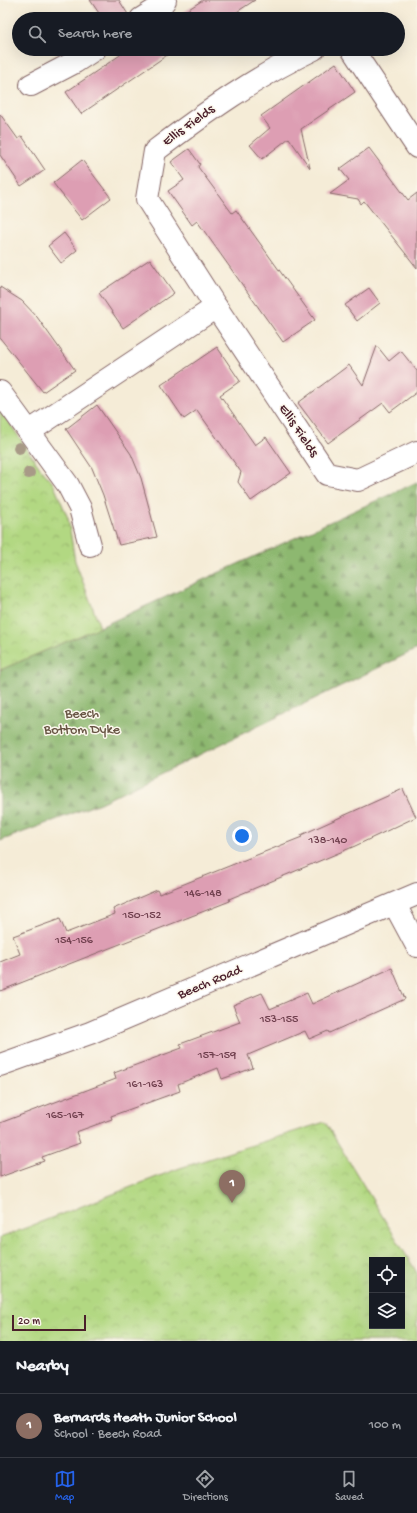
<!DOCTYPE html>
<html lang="en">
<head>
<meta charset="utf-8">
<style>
	body { margin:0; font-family:"Gochi Hand",sans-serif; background:#242831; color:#f1f3f6 }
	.controls { position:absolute; right:12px; bottom:12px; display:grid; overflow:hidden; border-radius:0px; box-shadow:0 4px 16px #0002 }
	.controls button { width:36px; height:36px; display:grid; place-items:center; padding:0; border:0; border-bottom:1px solid #363941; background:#171b24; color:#f1f3f6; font:20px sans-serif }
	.scale { position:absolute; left:12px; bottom:10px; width:74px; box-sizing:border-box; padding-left:4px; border:2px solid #4a1f2b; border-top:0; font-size:11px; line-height:14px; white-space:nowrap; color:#4a1f2b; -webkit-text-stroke:3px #fbf7ec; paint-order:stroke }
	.you { position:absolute; left:242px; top:836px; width:14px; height:14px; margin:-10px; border:3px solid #fff; border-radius:50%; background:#1a73e8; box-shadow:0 0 0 6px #1a73e833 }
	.badge { display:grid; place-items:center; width:26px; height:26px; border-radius:50%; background:#2563eb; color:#fff; font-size:13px; font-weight:700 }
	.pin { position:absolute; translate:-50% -33px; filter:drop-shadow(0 1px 2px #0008) }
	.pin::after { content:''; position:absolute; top:21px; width:14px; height:12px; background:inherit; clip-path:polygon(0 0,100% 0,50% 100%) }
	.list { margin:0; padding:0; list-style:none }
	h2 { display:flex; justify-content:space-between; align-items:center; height:52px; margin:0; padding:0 16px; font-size:17px }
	h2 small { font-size:13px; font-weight:400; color:#9ea1a6 }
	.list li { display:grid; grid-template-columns:26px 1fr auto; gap:12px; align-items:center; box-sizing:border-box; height:64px; padding:0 16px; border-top:1px solid #363941 }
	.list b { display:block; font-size:15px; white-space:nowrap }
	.list p { margin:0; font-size:13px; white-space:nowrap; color:#9ea1a6 }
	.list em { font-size:13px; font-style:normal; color:#9ea1a6 }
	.icon { flex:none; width:22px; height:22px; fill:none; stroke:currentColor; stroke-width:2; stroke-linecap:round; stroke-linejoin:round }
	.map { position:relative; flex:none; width:417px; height:1341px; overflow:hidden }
	.search { position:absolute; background:#171b24; box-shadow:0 4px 16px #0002; left:12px; right:12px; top:12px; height:44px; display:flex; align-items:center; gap:10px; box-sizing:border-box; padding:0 14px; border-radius:22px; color:#9ea1a6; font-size:15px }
	.sheet { height:116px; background:#171b24 }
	nav { display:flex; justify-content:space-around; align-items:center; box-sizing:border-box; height:56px; border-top:1px solid #363941; background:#171b24; font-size:11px; color:#9ea1a6 }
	nav a { display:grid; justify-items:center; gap:2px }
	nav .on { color:#2563eb }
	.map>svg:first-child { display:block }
	.forest { fill:url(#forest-firs); stroke:#6c6c4e }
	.park { fill:url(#park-crowns); stroke:#7e7c56; fill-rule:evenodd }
	.building { fill:#dd9eb3 }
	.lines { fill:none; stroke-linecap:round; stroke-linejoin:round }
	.minor-casing { stroke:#866767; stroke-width:24 }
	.minor { stroke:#fff; stroke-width:22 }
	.tree { fill:#a89a87 }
	.labels { text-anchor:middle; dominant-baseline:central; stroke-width:3; stroke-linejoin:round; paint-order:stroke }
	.number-label { font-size:12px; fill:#6f3f4d }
	.street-label { font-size:14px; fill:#4a1f2b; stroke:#fbf7ec }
	.park-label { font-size:14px; fill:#695645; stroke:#fbf7ec }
</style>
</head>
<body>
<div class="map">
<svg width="417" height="1341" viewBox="0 0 417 1341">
	<defs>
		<pattern id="forest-firs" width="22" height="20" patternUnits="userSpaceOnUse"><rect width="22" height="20" fill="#8db870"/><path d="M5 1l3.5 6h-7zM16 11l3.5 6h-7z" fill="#75955c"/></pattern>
		<pattern id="park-crowns" width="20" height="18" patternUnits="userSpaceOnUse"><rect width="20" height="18" fill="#b2d882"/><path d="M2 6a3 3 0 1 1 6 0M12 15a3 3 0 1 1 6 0" fill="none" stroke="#9bb970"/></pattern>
	</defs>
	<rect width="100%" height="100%" fill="#fbf7ec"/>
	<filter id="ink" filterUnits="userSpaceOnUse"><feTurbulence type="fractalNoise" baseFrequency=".025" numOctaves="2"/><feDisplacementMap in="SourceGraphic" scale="8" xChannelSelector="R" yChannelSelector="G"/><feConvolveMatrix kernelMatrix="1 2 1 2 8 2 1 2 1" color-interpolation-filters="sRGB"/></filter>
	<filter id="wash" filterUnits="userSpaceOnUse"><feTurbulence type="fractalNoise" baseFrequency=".012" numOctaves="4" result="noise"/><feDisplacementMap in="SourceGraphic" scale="16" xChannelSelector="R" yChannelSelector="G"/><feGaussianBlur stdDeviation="0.9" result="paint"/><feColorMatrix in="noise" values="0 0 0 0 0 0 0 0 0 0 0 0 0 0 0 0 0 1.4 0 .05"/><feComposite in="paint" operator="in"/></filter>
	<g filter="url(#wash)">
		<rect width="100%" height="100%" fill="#f5ecd7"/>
		<!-- forest -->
		<path class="forest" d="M417 482V649L100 803 0 841V670L100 627Z"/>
		<!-- park -->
		<g class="park">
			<path d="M0 409 40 468 53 483 68 518 75 561 100 627 0 670Z"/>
			<path d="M325 1122 417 1273V1341H0V1238L180 1168ZM372 1260H402V1326H372Z"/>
		</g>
		<g id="blocks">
			<!-- building -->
			<g class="building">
				<path d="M90 0H119L129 16V19H103Z"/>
				<path d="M203 0H255L226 19H173Z"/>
				<path d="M129 49H176L81 114 66 92Z"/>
				<path d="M336 63 355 92 301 129 310 168 289 138 262 159 250 145 270 128 261 116Z"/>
				<path d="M0 114 18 139 22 136 45 170 21 186 0 155Z"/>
				<path d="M369 148 408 200 417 193V268L364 201 361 204 358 199 330 194 349 180 340 169Z"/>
				<path d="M189 149 200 164 198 167 232 213 236 210 315 320 283 342 197 221 192 225 168 191 184 180 171 162Z"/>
				<path d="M82 160 111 198 82 220 53 183Z"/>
				<path d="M64 233 77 250 61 263 48 246Z"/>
				<path d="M150 259 174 293 123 328 99 293Z"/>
				<path d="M0 287 22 301 37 317 75 370 43 392 0 338Z"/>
				<path d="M369 288 380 303 357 321 345 305Z"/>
				<path d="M377 346 389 361 401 351 417 371V392L390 412 383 403 328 443 298 403 349 365 363 385Z"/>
				<path d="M217 347 240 381 220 395 255 445 266 437 291 473 251 501 238 482 241 472 197 410 184 419 161 385Z"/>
				<path d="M97 405 131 454 141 478 157 537 119 545 103 495 92 468 66 429Z"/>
				<path d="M403 789 416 817 355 846 229 899 230 901 0 991V962L20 954 13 936 60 919 66 933 115 914 113 909 157 890 159 894 302 837 301 835Z"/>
				<path d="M392 968 405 999 329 1033 328 1031 309 1039 305 1031 248 1055 253 1068 222 1079 218 1068 178 1084 180 1091 111 1116 112 1119 76 1132 80 1143 42 1157 44 1161 0 1177V1123L116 1079 114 1073 182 1048 180 1044 240 1022 233 1005 262 993 270 1009 307 993 312 1004Z"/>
			</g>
		</g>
	</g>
	<g filter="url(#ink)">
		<use href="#blocks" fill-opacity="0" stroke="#866767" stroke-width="1"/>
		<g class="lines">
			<defs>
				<g id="minor">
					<path d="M141 19 160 7 165 0"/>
					<path d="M314 49C257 76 205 113 155 151L147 199 216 307 327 474 358 480 417 452"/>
					<path d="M352 49 417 147"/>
					<path d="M31 85 75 62 95 49"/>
					<path d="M0 392 68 485 80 508 90 545"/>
					<path d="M30 431 216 307"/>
					<path d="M395 905 417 946"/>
					<path d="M0 1065 90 1033 417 894"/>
				</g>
			</defs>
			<!-- minor casing -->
			<use href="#minor" class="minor-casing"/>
			<!-- minor -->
			<use href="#minor" class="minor"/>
		</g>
		<!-- trees -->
		<g class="tree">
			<circle cx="19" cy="448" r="6"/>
			<circle cx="29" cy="473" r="6"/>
		</g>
	</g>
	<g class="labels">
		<!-- number labels -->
		<g class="number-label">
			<text x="328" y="841">138-140</text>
			<text x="203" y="894">146-148</text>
			<text x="142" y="916">150-152</text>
			<text x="74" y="941">154-156</text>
			<text x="279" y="1020">153-155</text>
			<text x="217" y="1056">157-159</text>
			<text x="145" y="1085">161-163</text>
			<text x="65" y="1116">165-167</text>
		</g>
		<!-- street labels -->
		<g class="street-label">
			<text transform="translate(189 126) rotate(-36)">Ellis Fields</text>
			<text transform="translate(298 431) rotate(56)">Ellis Fields</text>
			<text transform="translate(210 983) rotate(-23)">Beech Road</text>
		</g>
		<!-- park labels -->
		<g class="park-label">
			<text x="82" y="714">Beech<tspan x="82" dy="16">Bottom Dyke</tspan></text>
		</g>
	</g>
</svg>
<div class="controls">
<button><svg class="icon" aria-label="locate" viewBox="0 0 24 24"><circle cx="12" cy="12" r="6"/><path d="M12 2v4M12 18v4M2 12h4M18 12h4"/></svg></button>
<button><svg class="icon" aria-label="layers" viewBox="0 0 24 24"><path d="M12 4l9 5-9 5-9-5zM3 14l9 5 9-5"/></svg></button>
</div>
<div class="scale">20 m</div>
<div class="you"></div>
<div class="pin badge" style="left:232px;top:1203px;background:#8d6e63">1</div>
<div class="search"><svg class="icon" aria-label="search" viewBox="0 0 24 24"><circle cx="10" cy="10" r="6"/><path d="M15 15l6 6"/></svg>Search here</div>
</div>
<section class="sheet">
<h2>Nearby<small></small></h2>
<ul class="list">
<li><span class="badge" style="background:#8d6e63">1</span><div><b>Bernards Heath Junior School</b><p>School · Beech Road</p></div><em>100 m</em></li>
</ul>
</section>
<nav>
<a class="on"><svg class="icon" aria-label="map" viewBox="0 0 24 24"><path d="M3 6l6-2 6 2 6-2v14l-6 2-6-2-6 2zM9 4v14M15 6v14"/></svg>Map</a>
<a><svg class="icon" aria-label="directions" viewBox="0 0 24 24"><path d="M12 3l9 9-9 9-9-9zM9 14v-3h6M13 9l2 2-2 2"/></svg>Directions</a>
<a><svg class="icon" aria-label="saved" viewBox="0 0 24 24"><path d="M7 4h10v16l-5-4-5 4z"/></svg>Saved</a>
</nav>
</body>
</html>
